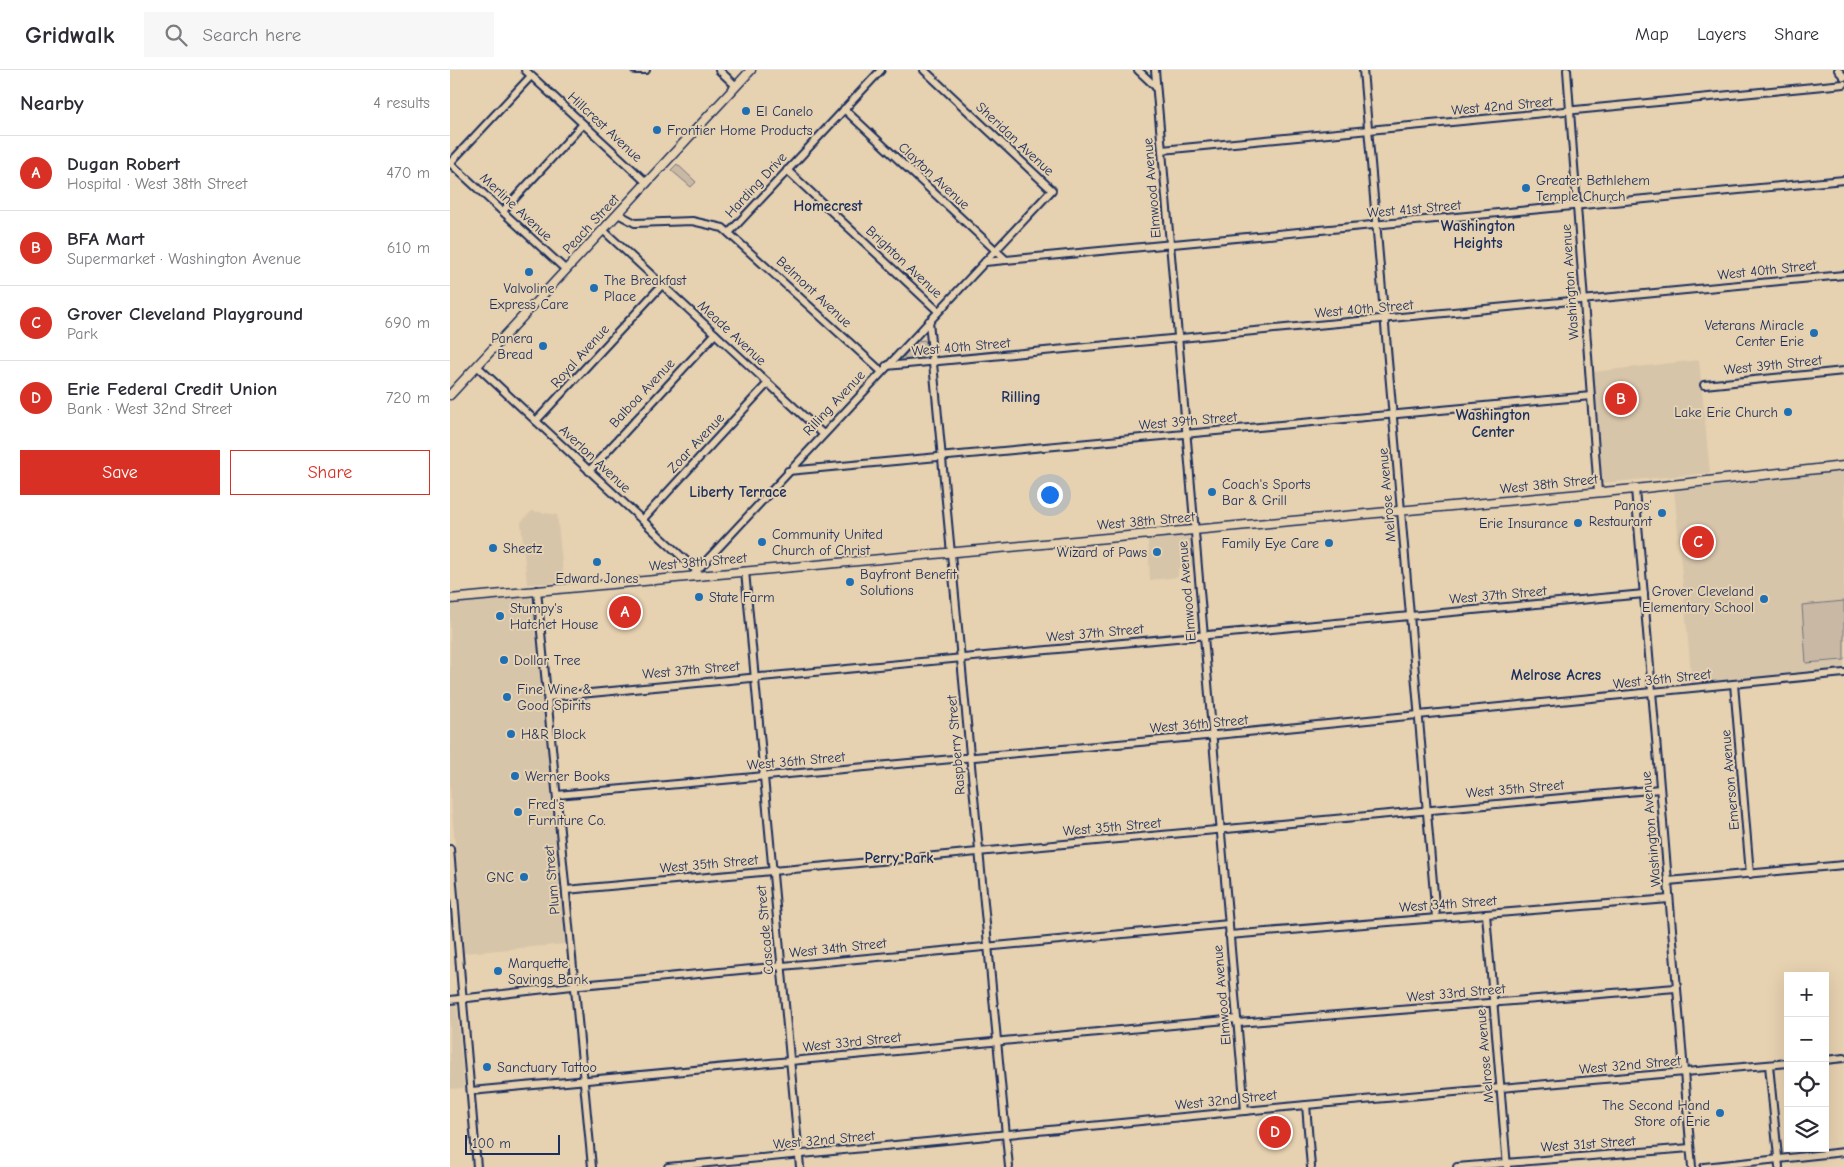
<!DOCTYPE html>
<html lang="en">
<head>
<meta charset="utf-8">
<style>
	body { margin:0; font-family:"Comic Neue",sans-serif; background:#f7f7f7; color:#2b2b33 }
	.controls { position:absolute; right:15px; bottom:15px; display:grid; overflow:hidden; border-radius:0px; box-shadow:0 5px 20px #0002 }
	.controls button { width:45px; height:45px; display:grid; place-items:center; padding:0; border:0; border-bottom:1px solid #e1e1e2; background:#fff; color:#2b2b33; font:25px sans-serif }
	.scale { position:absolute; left:15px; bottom:12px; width:95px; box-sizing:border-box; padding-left:5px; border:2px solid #1b2f5e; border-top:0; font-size:14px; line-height:18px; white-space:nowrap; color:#1b2f5e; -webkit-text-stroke:4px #e6d1b0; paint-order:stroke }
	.you { position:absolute; left:599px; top:424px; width:18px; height:18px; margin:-12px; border:4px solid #fff; border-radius:50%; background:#1a73e8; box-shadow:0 0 0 8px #1a73e833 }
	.badge { display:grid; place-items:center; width:32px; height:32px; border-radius:50%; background:#d93025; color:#fff; font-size:16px; font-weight:700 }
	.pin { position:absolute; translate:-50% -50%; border:2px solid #fff; box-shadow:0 1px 5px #0006 }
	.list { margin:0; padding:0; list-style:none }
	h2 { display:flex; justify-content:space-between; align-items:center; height:65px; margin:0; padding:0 20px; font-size:21px }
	h2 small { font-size:16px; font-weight:400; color:#7c7c81 }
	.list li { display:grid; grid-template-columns:32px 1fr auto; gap:15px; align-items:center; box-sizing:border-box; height:75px; padding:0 20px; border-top:1px solid #e1e1e2 }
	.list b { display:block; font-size:19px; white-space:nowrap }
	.list p { margin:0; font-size:16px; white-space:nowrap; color:#7c7c81 }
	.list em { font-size:16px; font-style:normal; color:#7c7c81 }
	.actions { display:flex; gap:10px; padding:15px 20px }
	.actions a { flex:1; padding:11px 0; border:1px solid #d93025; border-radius:0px; text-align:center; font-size:18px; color:#d93025 }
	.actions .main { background:#d93025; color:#fff }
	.icon { flex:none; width:28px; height:28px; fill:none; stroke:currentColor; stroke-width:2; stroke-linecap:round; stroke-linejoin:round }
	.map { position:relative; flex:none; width:1394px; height:1097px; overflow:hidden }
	header { display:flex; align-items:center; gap:30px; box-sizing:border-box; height:70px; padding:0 25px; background:#fff; border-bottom:1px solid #e1e1e2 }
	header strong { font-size:24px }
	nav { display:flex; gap:28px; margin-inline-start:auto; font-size:18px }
	.search { width:350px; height:45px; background:#f7f7f7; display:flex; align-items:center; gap:12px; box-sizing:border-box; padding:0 18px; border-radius:0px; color:#7c7c81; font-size:19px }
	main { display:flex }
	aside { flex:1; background:#fff }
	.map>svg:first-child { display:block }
	.built { fill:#d7c5aa }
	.green { fill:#c9b9a4; stroke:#727481 }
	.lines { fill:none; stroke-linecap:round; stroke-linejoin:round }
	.minor-casing { stroke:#1b2f5e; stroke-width:10 }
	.major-casing { stroke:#1b2f5e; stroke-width:11 }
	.minor { stroke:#e6d1b0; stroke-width:6 }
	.major { stroke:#e6d1b0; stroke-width:8 }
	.poi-dot { fill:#1f6fb2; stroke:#e6d1b0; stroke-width:2 }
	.labels { text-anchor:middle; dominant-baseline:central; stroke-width:4; stroke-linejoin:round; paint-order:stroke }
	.street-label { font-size:14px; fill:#1b2f5e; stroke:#e6d1b0 }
	.poi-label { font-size:14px; fill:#1b2f5e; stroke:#e6d1b0; text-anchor:start }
	.neighbourhood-label { font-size:15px; font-weight:bold; fill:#1b2f5e; stroke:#e6d1b0 }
</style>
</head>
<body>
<header>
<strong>Gridwalk</strong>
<div class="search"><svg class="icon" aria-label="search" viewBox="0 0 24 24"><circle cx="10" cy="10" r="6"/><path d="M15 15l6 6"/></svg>Search here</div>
<nav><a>Map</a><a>Layers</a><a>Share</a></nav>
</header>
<main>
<aside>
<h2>Nearby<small>4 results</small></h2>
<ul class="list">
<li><span class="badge">A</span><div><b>Dugan Robert</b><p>Hospital · West 38th Street</p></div><em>470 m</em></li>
<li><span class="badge">B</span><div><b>BFA Mart</b><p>Supermarket · Washington Avenue</p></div><em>610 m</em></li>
<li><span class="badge">C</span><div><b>Grover Cleveland Playground</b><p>Park</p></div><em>690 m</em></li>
<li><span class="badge">D</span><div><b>Erie Federal Credit Union</b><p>Bank · West 32nd Street</p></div><em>720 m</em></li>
</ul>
<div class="actions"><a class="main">Save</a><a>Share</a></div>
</aside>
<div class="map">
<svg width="1394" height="1097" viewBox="0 0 1394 1097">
	<rect width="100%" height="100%" fill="#e6d1b0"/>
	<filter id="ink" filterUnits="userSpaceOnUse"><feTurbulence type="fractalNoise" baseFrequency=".02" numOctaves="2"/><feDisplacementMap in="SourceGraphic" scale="10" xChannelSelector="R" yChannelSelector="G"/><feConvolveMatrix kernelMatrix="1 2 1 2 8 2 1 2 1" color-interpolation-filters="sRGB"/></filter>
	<g filter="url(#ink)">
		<!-- built -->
		<g class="built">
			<path d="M1249 290 1260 403 1152 413 1143 302Z"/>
			<path d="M1394 402V600L1242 614 1224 418Z"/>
			<path d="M82 441 107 445 114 512 77 514 71 452Z"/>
			<path d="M736 465 742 469 743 497 728 498V507L700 510 698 468Z"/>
			<path d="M80 526 84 533 116 874 14 883 0 718V534Z"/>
			<path d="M0 934 5 935 7 938 14 1018 0 1019Z"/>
		</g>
		<!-- green -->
		<g class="green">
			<path d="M227 94 246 112 241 117 221 100Z"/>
			<path d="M474 270 476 272 477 288 454 291V286L468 271Z"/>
			<path d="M1242 458 1248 459V464L1255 466V481L1250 486 1241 481 1242 472 1239 471 1238 460Z"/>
			<path d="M1394 531V590L1356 593 1352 535Z"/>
		</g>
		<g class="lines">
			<defs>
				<g id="minor">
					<path d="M75 0 197 113"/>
					<path d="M185 0H196"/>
					<path d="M269 0 286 16"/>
					<path d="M688 0 706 17"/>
					<path d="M705 0 795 1041"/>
					<path d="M913 0 986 847"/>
					<path d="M1117 0 1148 422"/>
					<path d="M1388 0 1394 7"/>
					<path d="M81 6 0 93 116 200"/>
					<path d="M394 39 556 190"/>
					<path d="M712 80 1394 14"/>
					<path d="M337 100 488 241"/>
					<path d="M53 141 133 54"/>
					<path d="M168 144 185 153 242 151 273 158 431 301"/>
					<path d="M153 160 372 363"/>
					<path d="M279 163 431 0"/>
					<path d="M535 192 1394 110"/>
					<path d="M479 251 559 1097"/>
					<path d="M27 296 247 501"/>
					<path d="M436 296 1394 205"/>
					<path d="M1254 315 1394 301"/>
					<path d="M86 351 212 215"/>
					<path d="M139 401 265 264"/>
					<path d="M338 401 1141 326"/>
					<path d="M1185 419 1242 1097"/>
					<path d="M192 450 318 313"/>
					<path d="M295 501 350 1097"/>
					<path d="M243 505 602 120 474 0"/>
					<path d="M87 520 142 1097"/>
					<path d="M1284 614 1300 804"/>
					<path d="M98 627 1194 524"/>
					<path d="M107 725 756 666 1394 603"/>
					<path d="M0 779 27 1097"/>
					<path d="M1218 811 1394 795"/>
					<path d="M116 820 1210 719"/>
					<path d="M1036 844 1057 1097"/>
					<path d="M779 865 1219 829"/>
					<path d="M0 930 131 915 779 854"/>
					<path d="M787 953 1226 918"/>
					<path d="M1375 990 1394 988"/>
					<path d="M1319 995 1329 1097"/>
					<path d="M21 1021 787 949"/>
					<path d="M856 1035 861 1097"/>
					<path d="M218 1097 856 1035 1338 993"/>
					<path d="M1007 1097 1240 1078"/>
					<path d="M1254 1097 1394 1082"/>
				</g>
				<g id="major">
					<path d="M0 325 301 0"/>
					<path d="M0 529 1185 419 1394 396"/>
				</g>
			</defs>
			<!-- minor casing -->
			<use href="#minor" class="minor-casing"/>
			<!-- major casing -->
			<use href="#major" class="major-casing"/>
			<!-- minor -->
			<use href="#minor" class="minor"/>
			<!-- major -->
			<use href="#major" class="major"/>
		</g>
	</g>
	<!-- markers -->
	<g class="poi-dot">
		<circle cx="296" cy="41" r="5"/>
		<circle cx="207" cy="60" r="5"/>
		<circle cx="1076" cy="118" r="5"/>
		<circle cx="79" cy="202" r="5"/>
		<circle cx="144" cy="218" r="5"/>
		<circle cx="1364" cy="263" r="5"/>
		<circle cx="93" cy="276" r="5"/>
		<circle cx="1338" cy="342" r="5"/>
		<circle cx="762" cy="422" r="5"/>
		<circle cx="1212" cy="443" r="5"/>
		<circle cx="1128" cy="453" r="5"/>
		<circle cx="312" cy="472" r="5"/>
		<circle cx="879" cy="473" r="5"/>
		<circle cx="43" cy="478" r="5"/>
		<circle cx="707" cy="482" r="5"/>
		<circle cx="147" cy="492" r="5"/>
		<circle cx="400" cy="512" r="5"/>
		<circle cx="249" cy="527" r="5"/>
		<circle cx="1314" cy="529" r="5"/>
		<circle cx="50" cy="546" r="5"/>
		<circle cx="54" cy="590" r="5"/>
		<circle cx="57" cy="627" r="5"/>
		<circle cx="61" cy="664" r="5"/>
		<circle cx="65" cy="706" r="5"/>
		<circle cx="68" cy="742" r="5"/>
		<circle cx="74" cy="807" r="5"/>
		<circle cx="48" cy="901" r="5"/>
		<circle cx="37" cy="997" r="5"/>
		<circle cx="1270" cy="1043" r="5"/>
	</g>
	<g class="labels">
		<!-- street labels -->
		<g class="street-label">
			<text transform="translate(1052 36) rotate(-5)">West 42nd Street</text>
			<text transform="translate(155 57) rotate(43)">Hillcrest Avenue</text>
			<text transform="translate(565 69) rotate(43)">Sheridan Avenue</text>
			<text transform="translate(484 106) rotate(43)">Clayton Avenue</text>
			<text transform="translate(306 115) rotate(-47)">Harding Drive</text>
			<text transform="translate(702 118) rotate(-95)">Elmwood Avenue</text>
			<text transform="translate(66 137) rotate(43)">Merline Avenue</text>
			<text transform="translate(964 139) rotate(-5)">West 41st Street</text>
			<text transform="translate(141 154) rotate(-47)">Peach Street</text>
			<text transform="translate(454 192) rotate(43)">Brighton Avenue</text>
			<text transform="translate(1317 200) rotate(-6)">West 40th Street</text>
			<text transform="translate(1120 212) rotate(-94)">Washington Avenue</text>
			<text transform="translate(364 222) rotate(43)">Belmont Avenue</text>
			<text transform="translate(914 239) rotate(-5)">West 40th Street</text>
			<text transform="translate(282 263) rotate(43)">Meade Avenue</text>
			<text transform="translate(511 277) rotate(-5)">West 40th Street</text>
			<text transform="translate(130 286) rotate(-48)">Royal Avenue</text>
			<text transform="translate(1323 295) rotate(-6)">West 39th Street</text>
			<text transform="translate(192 323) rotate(-47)">Balboa Avenue</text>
			<text transform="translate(384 333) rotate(-47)">Rilling Avenue</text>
			<text transform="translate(738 351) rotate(-5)">West 39th Street</text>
			<text transform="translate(246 373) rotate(-47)">Zoar Avenue</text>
			<text transform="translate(145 389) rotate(43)">Averlon Avenue</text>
			<text transform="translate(1099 414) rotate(-6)">West 38th Street</text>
			<text transform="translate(937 425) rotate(-95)">Melrose Avenue</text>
			<text transform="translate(696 451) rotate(-5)">West 38th Street</text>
			<text transform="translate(248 492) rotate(-5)">West 38th Street</text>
			<text transform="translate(737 521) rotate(-95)">Elmwood Avenue</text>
			<text transform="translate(1048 525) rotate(-5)">West 37th Street</text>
			<text transform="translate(645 563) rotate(-5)">West 37th Street</text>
			<text transform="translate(241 600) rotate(-5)">West 37th Street</text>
			<text transform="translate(1212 609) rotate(-6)">West 36th Street</text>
			<text transform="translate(749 654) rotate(-5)">West 36th Street</text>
			<text transform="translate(506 675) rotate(-95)">Raspberry Street</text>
			<text transform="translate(346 691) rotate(-5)">West 36th Street</text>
			<text transform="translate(1280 710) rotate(-95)">Emerson Avenue</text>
			<text transform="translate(1065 719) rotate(-5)">West 35th Street</text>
			<text transform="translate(662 757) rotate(-5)">West 35th Street</text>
			<text transform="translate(1201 759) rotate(-95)">Washington Avenue</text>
			<text transform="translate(259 794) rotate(-5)">West 35th Street</text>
			<text transform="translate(102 810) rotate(-95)">Plum Street</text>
			<text transform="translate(998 834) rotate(-4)">West 34th Street</text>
			<text transform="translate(315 860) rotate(-95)">Cascade Street</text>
			<text transform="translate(388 878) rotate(-6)">West 34th Street</text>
			<text transform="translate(1006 923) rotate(-5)">West 33rd Street</text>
			<text transform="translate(772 925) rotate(-95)">Elmwood Avenue</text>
			<text transform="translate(402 972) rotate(-6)">West 33rd Street</text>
			<text transform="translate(1035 986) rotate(-95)">Melrose Avenue</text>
			<text transform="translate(1180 995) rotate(-5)">West 32nd Street</text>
			<text transform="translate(776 1030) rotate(-6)">West 32nd Street</text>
			<text transform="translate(374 1070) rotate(-5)">West 32nd Street</text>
			<text transform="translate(1138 1074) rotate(-4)">West 31st Street</text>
		</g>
		<!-- poi labels -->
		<g class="poi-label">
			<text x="306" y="41">El Canelo</text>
			<text x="217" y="60">Frontier Home Products</text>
			<text x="1086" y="110">Greater Bethlehem<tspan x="1086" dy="16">Temple Church</tspan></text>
			<text x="154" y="210">The Breakfast<tspan x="154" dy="16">Place</tspan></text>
			<text x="79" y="218" text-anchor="middle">Valvoline<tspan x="79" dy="16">Express Care</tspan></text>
			<text x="1354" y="255" text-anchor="end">Veterans Miracle<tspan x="1354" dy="16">Center Erie</tspan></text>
			<text x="83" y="268" text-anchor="end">Panera<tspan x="83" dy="16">Bread</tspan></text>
			<text x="1328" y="342" text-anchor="end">Lake Erie Church</text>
			<text x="772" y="414">Coach's Sports<tspan x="772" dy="16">Bar &amp; Grill</tspan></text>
			<text x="1202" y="435" text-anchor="end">Panos'<tspan x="1202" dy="16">Restaurant</tspan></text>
			<text x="1118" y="453" text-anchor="end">Erie Insurance</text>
			<text x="322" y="464">Community United<tspan x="322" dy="16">Church of Christ</tspan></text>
			<text x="869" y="473" text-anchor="end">Family Eye Care</text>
			<text x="53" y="478">Sheetz</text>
			<text x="697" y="482" text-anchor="end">Wizard of Paws</text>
			<text x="410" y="504">Bayfront Benefit<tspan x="410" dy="16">Solutions</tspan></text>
			<text x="147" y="508" text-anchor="middle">Edward Jones</text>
			<text x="1304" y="521" text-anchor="end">Grover Cleveland<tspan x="1304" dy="16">Elementary School</tspan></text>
			<text x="259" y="527">State Farm</text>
			<text x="60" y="538">Stumpy's<tspan x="60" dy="16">Hatchet House</tspan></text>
			<text x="64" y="590">Dollar Tree</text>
			<text x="67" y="619">Fine Wine &amp;<tspan x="67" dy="16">Good Spirits</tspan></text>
			<text x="71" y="664">H&amp;R Block</text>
			<text x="75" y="706">Werner Books</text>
			<text x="78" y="734">Fred's<tspan x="78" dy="16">Furniture Co.</tspan></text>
			<text x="64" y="807" text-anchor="end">GNC</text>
			<text x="58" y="893">Marquette<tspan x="58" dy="16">Savings Bank</tspan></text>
			<text x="47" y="997">Sanctuary Tattoo</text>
			<text x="1260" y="1035" text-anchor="end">The Second Hand<tspan x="1260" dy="16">Store of Erie</tspan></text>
		</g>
		<!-- neighbourhood labels -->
		<g class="neighbourhood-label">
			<text x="378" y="136">Homecrest</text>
			<text x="1028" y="156">Washington<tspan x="1028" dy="17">Heights</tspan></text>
			<text x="571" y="327">Rilling</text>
			<text x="1043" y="345">Washington<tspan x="1043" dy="17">Center</tspan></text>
			<text x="288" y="422">Liberty Terrace</text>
			<text x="1106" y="605">Melrose Acres</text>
			<text x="449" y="788">Perry Park</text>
		</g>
	</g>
</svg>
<div class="controls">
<button>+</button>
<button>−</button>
<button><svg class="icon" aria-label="locate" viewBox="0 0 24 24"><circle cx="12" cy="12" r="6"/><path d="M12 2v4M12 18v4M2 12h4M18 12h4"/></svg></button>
<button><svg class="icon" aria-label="layers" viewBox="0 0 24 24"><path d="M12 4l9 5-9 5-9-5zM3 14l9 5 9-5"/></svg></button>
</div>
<div class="scale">100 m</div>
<div class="you"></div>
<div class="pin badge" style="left:175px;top:542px">A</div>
<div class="pin badge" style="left:1171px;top:329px">B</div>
<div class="pin badge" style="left:1248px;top:472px">C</div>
<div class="pin badge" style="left:825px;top:1062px">D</div>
</div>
</main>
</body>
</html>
